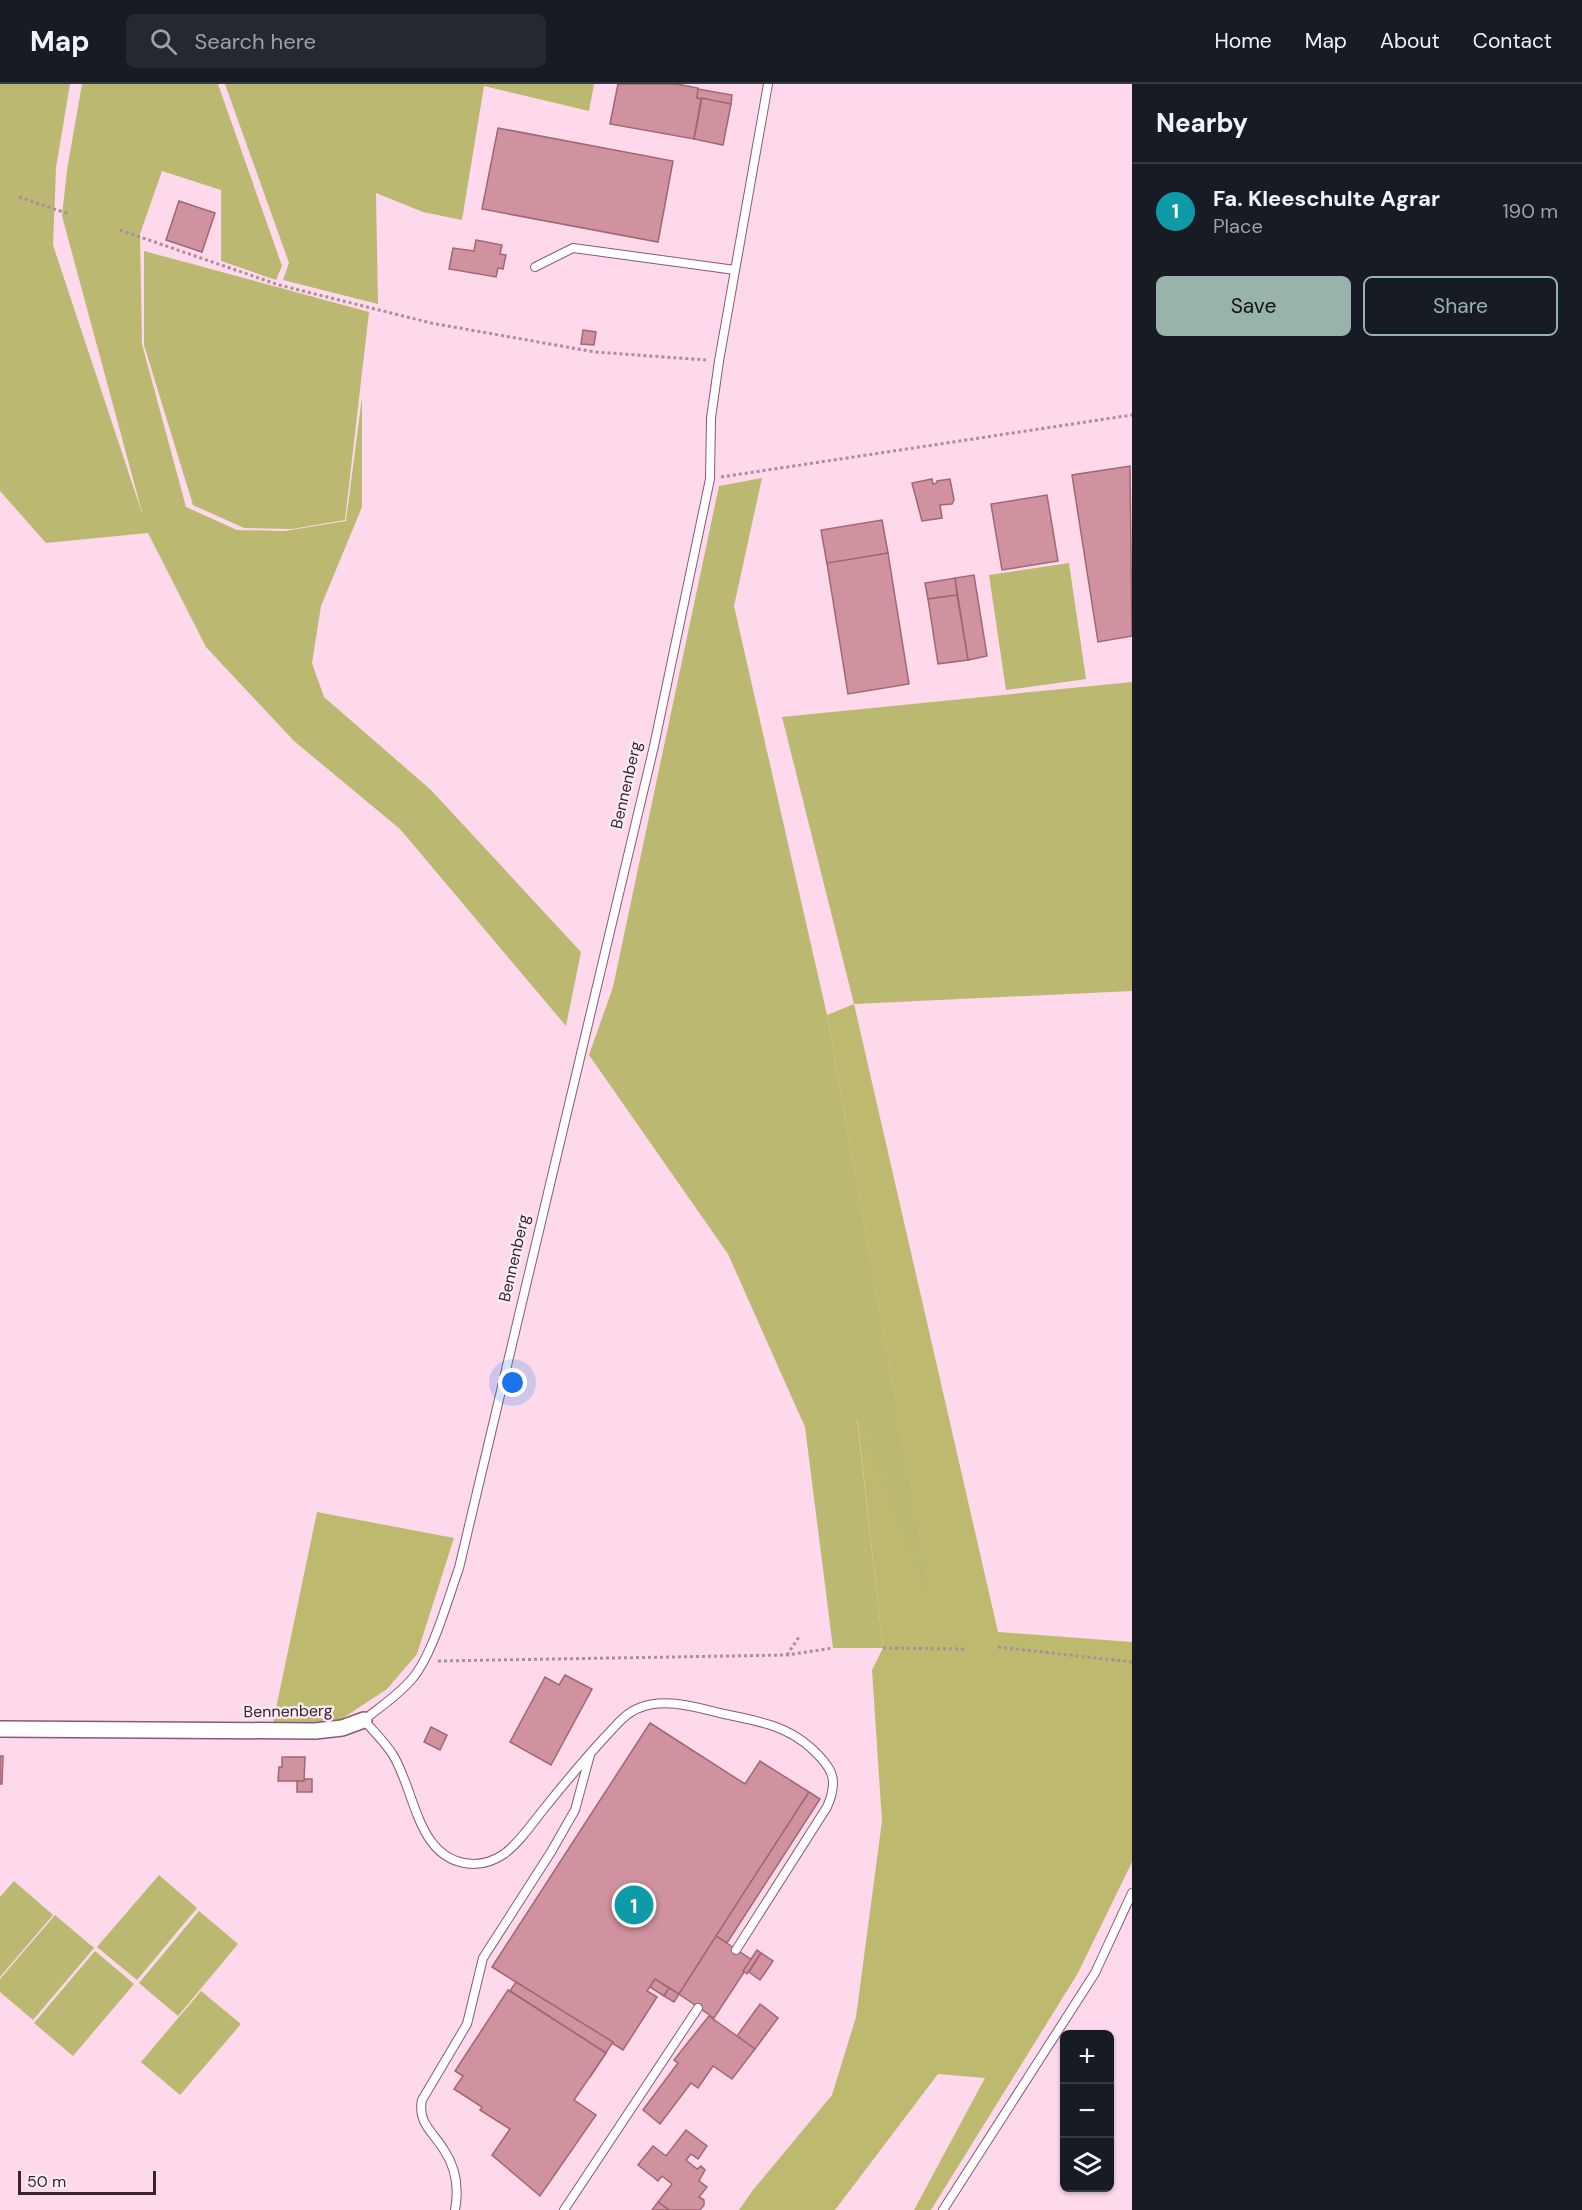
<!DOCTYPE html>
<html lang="en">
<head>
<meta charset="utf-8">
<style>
	body { margin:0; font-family:"DM Sans",sans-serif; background:#242831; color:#f1f3f6 }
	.controls { position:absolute; right:18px; bottom:18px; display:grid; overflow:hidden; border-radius:9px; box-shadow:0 2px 4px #0004 }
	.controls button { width:54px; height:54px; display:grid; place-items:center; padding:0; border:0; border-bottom:2px solid #363941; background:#171b24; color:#f1f3f6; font:30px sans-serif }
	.scale { position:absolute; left:18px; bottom:15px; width:138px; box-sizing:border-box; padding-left:6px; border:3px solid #39232e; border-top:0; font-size:16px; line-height:21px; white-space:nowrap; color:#39232e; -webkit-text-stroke:4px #faeef4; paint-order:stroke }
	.you { position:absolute; left:513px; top:1299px; width:21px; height:21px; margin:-15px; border:4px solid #fff; border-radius:50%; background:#1a73e8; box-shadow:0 0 0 9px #1a73e833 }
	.badge { display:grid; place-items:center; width:39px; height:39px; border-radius:50%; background:#97b3ab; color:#fff; font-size:20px; font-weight:700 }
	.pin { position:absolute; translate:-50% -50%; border:3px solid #fff; box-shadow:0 2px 6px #0006 }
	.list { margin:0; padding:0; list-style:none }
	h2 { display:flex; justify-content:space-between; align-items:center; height:78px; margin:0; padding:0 24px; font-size:26px }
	h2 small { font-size:20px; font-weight:400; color:#9ea1a6 }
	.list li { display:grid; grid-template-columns:39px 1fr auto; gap:18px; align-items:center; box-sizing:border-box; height:96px; padding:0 24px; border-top:2px solid #363941 }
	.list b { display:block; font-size:22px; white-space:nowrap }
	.list p { margin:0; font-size:20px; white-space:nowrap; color:#9ea1a6 }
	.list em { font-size:20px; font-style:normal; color:#9ea1a6 }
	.actions { display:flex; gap:12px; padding:18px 24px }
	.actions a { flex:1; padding:14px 0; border:2px solid #97b3ab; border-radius:9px; text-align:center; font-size:21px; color:#97b3ab }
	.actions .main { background:#97b3ab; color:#111 }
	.icon { flex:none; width:33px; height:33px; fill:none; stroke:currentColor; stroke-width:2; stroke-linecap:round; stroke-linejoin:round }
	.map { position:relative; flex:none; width:1132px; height:2126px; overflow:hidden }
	header { display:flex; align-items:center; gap:36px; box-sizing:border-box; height:84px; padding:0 30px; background:#171b24; border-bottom:2px solid #363941 }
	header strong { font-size:28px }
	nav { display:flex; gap:33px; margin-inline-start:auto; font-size:21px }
	.search { width:420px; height:54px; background:#242831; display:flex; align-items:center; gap:15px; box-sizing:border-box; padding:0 21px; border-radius:9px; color:#9ea1a6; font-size:22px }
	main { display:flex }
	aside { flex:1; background:#171b24 }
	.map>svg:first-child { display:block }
	.green { fill:#bbb872 }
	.forest { fill:#bdba6f }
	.building { fill:#d0929e; stroke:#a16672; stroke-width:1.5 }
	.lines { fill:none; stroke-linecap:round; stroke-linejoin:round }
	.service-casing { stroke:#8b5874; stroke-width:10 }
	.minor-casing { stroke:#8b5874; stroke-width:18 }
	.path { stroke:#ac8d9c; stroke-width:3; stroke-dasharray:3 3; stroke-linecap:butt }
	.service { stroke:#fff; stroke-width:8 }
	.minor { stroke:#fff; stroke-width:15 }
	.labels { text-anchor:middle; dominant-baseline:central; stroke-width:4.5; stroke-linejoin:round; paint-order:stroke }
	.street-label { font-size:16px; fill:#39232e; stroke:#faeef4 }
</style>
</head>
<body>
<header>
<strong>Map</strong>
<div class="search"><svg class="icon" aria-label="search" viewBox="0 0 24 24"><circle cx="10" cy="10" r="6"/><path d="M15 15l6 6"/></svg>Search here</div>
<nav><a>Home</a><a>Map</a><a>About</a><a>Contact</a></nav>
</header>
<main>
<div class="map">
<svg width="1132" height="2126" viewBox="0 0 1132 2126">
	<rect width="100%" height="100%" fill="#fdd9eb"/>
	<!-- green -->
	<g class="green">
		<path d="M0 0H70L56 84 53 161 143 432 62 132 67 86 82 0H218L282 182 276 196 221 177V106L162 87 140 150 142 260 186 423 237 446 285 447 346 437 362 313V423L321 522 312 579 324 613 431 706 581 868 566 942 400 745 294 657 206 563 148 449 46 459 0 407Z"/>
		<path d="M225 0H594L589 27 484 2 462 136 423 128 376 109 378 220 283 196 289 179Z"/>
		<path d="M144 167 369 228 345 436 292 445 244 444 193 421 144 261Z"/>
		<path d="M762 394 734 522 827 931 932 1522 857 1334 883 1564H833L805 1343 728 1170 589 971 613 903 719 402Z"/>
		<path d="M1069 479 1086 595 1006 606 989 491Z"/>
		<path d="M1132 598V907L854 920 782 633Z"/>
		<path d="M159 1791 197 1824 137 1896 97 1863Z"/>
		<path d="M14 1797 53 1831 0 1893V1813Z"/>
		<path d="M199 1827 238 1860 178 1932 139 1899Z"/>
		<path d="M55 1831 94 1864 33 1936 0 1908V1895Z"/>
		<path d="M95 1867 134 1900 73 1972 34 1939Z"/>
		<path d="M201 1907 241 1940 180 2011 141 1978Z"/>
	</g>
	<!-- forest -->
	<g class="forest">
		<path d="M854 920 998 1548 1132 1558V1778L1078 1889 931 2126H914L985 1994 938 1990 835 2126H739L753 2106 832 2011 856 1933 882 1737 872 1586 883 1564 857 1331 931 1518 827 931Z"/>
		<path d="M317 1428 454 1454 417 1570 387 1605 337 1638 273 1639Z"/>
	</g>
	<!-- building -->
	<g class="building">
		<path d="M618 0H677L698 4 697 14 701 15 694 55 610 40Z"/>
		<path d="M698 5 732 11 731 20 697 14Z"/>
		<path d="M702 14 731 20 723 61 694 55Z"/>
		<path d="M498 44 673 77 658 158 482 125Z"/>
		<path d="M179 117 215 129 202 168 166 156Z"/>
		<path d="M476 156 502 161 500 170 506 171 503 185 498 184 496 193 449 185 453 164 474 167Z"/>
		<path d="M583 246 596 248 594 261 581 260Z"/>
		<path d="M1130 382 1132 552 1098 558 1072 391Z"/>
		<path d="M932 395 933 400 937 399V397L950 395 954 416 952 420 940 421 942 434 922 437 912 399Z"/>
		<path d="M1047 411 1058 477 1002 486 991 420Z"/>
		<path d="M882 436 888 469 827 480 821 446Z"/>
		<path d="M888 469 909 600 848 610 827 479Z"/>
		<path d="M974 491 987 572 968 576 955 494Z"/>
		<path d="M955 494 957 511 928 515 925 499Z"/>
		<path d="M957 511 968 576 938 580 928 515Z"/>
		<path d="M565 1591 592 1605 551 1681 510 1658 545 1593 559 1601Z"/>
		<path d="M650 1639 745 1700 760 1677 809 1708 679 1910 655 1895 647 1907 657 1913 623 1966 492 1883Z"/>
		<path d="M431 1643 447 1651 440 1666 424 1658Z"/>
		<path d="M0 1672H3L2 1700H0Z"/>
		<path d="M282 1673H305L304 1697H278L279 1683H282Z"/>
		<path d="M305 1695H312V1708H297V1697H304Z"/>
		<path d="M809 1708 820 1715 727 1859 716 1852Z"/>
		<path d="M716 1852 752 1876 714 1934 679 1910Z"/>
		<path d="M757 1866 761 1869 747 1890 743 1887Z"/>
		<path d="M761 1869 773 1877 760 1896 749 1888Z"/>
		<path d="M655 1895 669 1904 664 1912 650 1903Z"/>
		<path d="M516 1898 613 1958 590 1993 606 1969 510 1907Z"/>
		<path d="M669 1904 679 1910 674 1918 664 1912Z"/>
		<path d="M508 1906 606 1969 574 2016 596 2031 540 2112 492 2071 510 2045 480 2026 482 2023 454 2005 463 1992 455 1987Z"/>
		<path d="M760 1920 778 1934 755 1965 737 1952Z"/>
		<path d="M709 1932 755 1965 732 1995 713 1982 698 2004 691 1999 660 2040 643 2026 678 1979 674 1976Z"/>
		<path d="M686 2046 707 2062 698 2075 691 2070 686 2076 697 2085 701 2082 705 2086 699 2097 707 2103 699 2113 704 2116V2121L700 2126H669L658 2118 672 2100 662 2092 658 2097 638 2081 653 2062 666 2072Z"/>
		<path d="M658 2118 669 2126H652Z"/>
	</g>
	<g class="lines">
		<defs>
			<g id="service">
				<path d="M535 183 573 164 735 186"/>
				<path d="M736 1866 827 1723C839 1696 833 1684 811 1664 786 1641 757 1637 724 1630 698 1624 666 1613 639 1624 625 1629 615 1643 605 1653 583 1677 563 1701 543 1726 531 1741 519 1759 504 1770 495 1776 484 1780 474 1780 417 1779 416 1708 393 1671 385 1658 373 1647 364 1636 380 1623 397 1612 411 1596 432 1573 448 1515 459 1484L654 662 710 395 711 334 719 277 768 0"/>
				<path d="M455 2126C459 2105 456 2084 444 2066 434 2049 417 2039 422 2016L467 1940 483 1874 551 1768 575 1726 590 1671"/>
				<path d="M564 2126 698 1924"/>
				<path d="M943 2126 1095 1889 1132 1809"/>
			</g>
			<path id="minor" d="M0 1645 315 1647 342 1644 364 1636"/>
		</defs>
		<!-- service casing -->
		<use href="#service" class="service-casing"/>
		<!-- minor casing -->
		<use href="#minor" class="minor-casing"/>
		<!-- path -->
		<g class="path">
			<path d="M19 113 69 130"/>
			<path d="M120 146 279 201 431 239 595 268 706 276"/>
			<path d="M721 393 1132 331"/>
			<path d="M998 1563 1132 1578"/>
			<path d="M883 1564 967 1565"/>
			<path d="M787 1571 799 1553"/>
			<path d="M438 1577 787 1571 833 1564"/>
		</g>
		<!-- service -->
		<use href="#service" class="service"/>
		<!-- minor -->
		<use href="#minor" class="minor"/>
	</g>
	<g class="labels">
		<!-- street labels -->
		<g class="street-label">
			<text transform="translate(626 701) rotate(-77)">Bennenberg</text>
			<text transform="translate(514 1174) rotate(-77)">Bennenberg</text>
			<text transform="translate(288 1627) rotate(-1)">Bennenberg</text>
		</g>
	</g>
</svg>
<div class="controls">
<button>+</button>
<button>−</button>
<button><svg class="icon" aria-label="layers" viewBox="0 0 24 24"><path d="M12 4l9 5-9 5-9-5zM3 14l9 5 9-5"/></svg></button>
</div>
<div class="scale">50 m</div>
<div class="you"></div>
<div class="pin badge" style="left:634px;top:1821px;background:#0f9aa8">1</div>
</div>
<aside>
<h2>Nearby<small></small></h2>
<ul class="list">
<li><span class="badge" style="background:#0f9aa8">1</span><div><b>Fa. Kleeschulte Agrar</b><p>Place</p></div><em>190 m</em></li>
</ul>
<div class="actions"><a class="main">Save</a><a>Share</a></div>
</aside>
</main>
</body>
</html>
